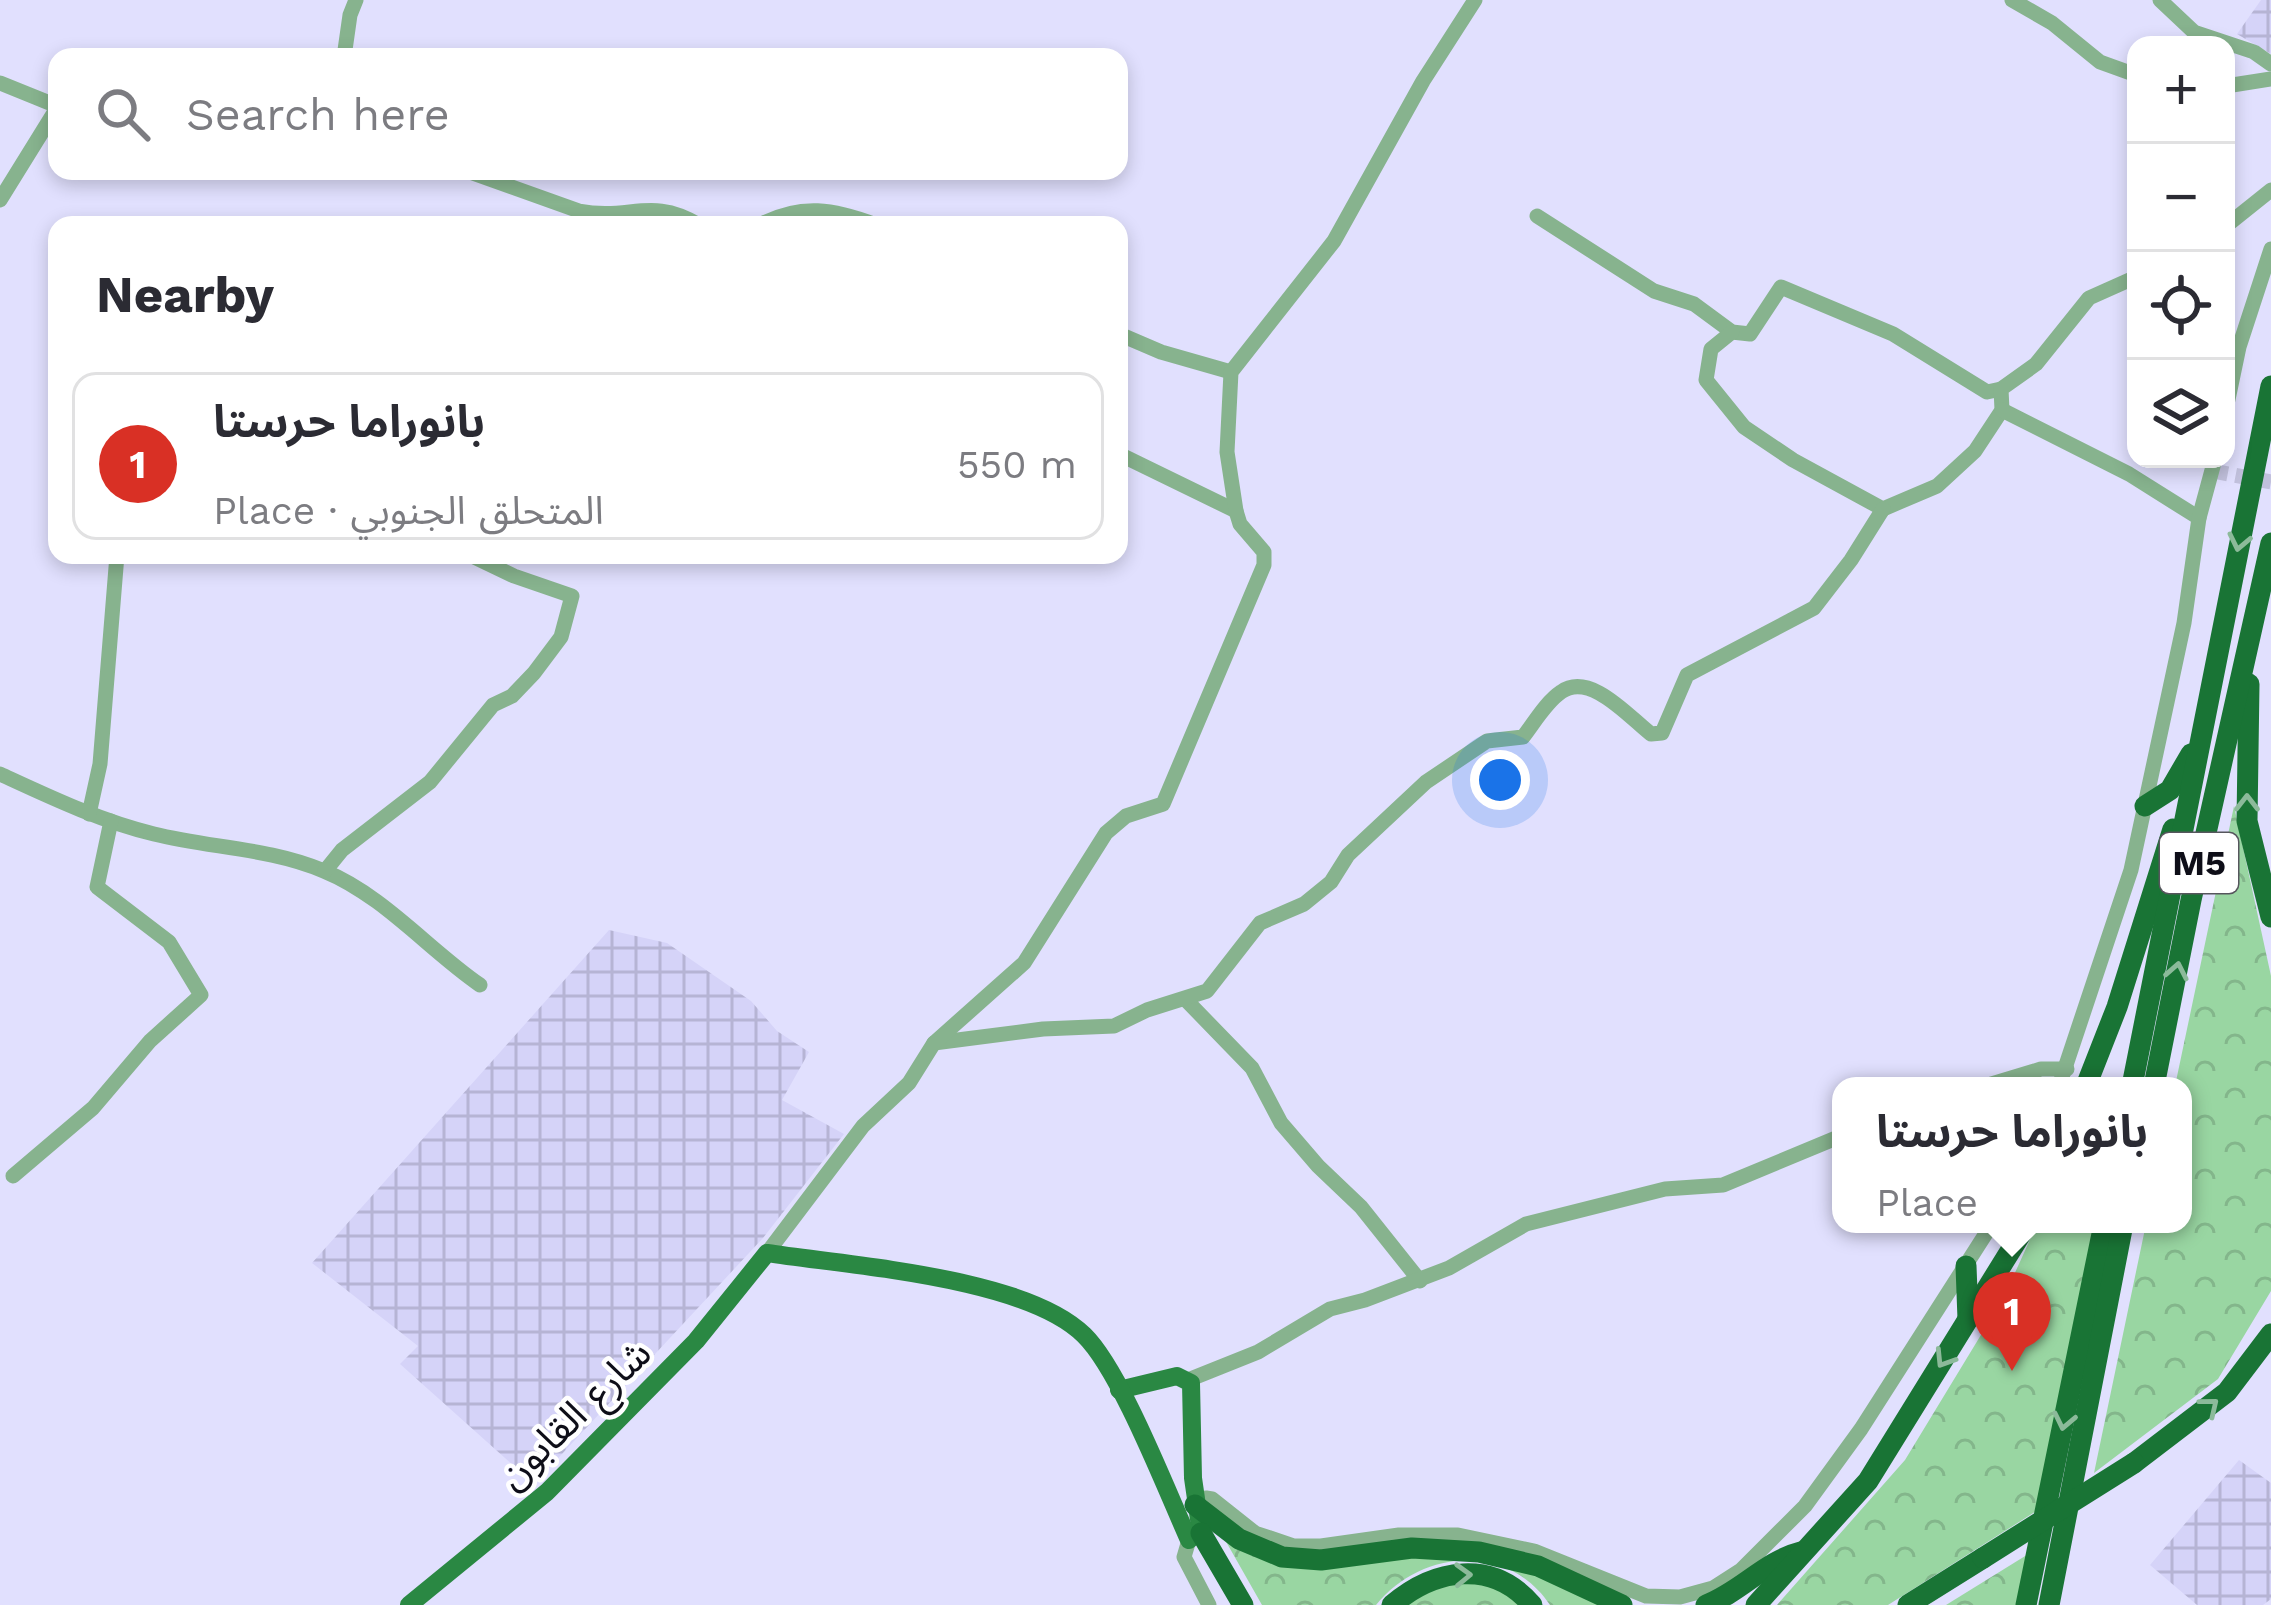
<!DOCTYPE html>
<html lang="en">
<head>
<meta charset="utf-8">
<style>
	body { margin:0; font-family:"Work Sans","Noto Sans Arabic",sans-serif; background:#f2f2f3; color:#2b2b33 }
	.controls { position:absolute; right:36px; top:36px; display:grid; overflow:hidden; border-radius:24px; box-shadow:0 6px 18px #0003 }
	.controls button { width:108px; height:108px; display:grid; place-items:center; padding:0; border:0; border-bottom:3px solid #e1e1e2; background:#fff; color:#2b2b33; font:60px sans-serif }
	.you { position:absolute; left:1500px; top:780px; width:42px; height:42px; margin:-30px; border:9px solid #fff; border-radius:50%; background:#1a73e8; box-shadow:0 0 0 18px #1a73e833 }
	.badge { display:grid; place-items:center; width:78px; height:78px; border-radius:50%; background:#d93025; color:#fff; font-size:39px; font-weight:700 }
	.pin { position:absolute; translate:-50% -99px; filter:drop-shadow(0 3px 6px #0008) }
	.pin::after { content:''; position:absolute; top:63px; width:42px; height:36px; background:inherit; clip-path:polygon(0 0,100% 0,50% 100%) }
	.popup { position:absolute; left:1832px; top:1077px; width:360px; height:156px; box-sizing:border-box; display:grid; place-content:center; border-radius:24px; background:#fff; filter:drop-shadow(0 3px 9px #0005); font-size:39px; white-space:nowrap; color:#7c7c81 }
	.popup b { font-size:45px; color:#2b2b33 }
	.popup::after { content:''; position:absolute; left:50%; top:100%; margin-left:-24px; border:24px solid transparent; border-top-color:#fff }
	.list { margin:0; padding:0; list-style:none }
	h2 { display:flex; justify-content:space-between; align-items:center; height:156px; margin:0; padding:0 48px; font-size:51px }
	h2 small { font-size:39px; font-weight:400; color:#7c7c81 }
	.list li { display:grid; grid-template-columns:78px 1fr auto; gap:36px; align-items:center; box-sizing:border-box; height:168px; margin:0 24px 24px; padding:0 24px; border:3px solid #e1e1e2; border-radius:24px }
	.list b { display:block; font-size:45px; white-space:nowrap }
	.list p { margin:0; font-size:39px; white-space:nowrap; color:#7c7c81 }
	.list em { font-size:39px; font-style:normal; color:#7c7c81 }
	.icon { flex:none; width:66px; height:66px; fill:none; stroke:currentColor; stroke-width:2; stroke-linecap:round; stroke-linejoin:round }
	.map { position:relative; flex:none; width:2271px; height:1605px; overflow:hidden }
	.search { position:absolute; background:#fff; box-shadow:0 6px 18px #0003; left:48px; top:48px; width:1080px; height:132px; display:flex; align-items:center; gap:30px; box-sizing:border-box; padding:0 42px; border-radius:24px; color:#7c7c81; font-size:45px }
	.panel { position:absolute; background:#fff; box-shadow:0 6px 18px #0003; left:48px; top:216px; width:1080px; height:348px; border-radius:24px }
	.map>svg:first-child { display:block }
	.industrial { fill:url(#industrial-grid) }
	.park { fill:url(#park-crowns) }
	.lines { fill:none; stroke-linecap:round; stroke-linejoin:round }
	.minor-tunnel { stroke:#c1c0dc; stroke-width:15; stroke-dasharray:15 8; stroke-linecap:butt }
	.minor { stroke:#87b38e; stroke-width:15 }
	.major { stroke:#2a8843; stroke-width:18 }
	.highway { stroke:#197435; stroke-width:21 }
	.highway-bridge { stroke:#197435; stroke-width:21 }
	.oneway { stroke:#8cba9a }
	.labels { text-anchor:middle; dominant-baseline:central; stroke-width:9; stroke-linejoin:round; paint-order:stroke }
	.shield { fill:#fff; stroke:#56565d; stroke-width:3 }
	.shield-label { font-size:36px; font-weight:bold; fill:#0e0e18 }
	.street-label { font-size:39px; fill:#0e0e18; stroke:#fff }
</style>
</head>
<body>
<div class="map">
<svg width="2271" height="1605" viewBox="0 0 2271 1605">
	<defs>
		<pattern id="industrial-grid" width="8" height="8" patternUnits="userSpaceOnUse" patternTransform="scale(3)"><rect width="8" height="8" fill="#d5d3f8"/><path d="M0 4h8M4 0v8" fill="none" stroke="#b6b4d4"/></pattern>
		<pattern id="park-crowns" width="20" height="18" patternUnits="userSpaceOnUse" patternTransform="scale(3)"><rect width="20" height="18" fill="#99d6a2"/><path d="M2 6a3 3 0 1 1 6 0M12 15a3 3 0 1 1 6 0" fill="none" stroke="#83b68b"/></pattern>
	</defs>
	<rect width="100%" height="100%" fill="#e1e0fe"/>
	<!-- industrial -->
	<g class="industrial">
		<path d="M2261 0H2271V54L2237 34Z"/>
		<path d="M609 930 667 943 751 1001 777 1031 809 1052 782 1100 844 1134 763 1238 534 1484 400 1364 418 1346 312 1263Z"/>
		<path d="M2239 1460 2271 1483V1599L2263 1605H2197L2150 1565Z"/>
	</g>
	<!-- park -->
	<g class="park">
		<path d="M2234 806 2271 976V1291L2218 1379 2094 1473 2146 1224H2183V1086H2175Z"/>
		<path d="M2037 1224H2097L2038 1510 1888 1605H1777L1905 1460 2004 1297Z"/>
		<path d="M1212 1517 1248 1546 1493 1553 1621 1605H1550C1508 1542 1422 1549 1376 1605H1262Z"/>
		<path d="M2030 1553 2016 1605H1946Z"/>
		<path d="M1470 1572 1532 1605H1396Z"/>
	</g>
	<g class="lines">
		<!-- minor-tunnel -->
		<path class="minor-tunnel" d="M2213 471 2271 482"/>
		<!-- minor -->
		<g class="minor">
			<path d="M2012 0 2052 23 2100 62 2136 75"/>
			<path d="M2160 0 2194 32 2254 52 2271 64"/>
			<path d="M344 57 350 15 356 0"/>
			<path d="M0 83 57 106"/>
			<path d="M2226 86 2271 79"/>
			<path d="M467 171 579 211C630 221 651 196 699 225"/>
			<path d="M0 200 57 108"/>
			<path d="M1537 216 1654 291 1694 304 1732 332 1750 334 1781 287 1893 334 1987 392 2001 389"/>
			<path d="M760 225C801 203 834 209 876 225"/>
			<path d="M2226 226 2271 190"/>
			<path d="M1732 332 1711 349 1706 380 1744 427 1793 460 1883 509 1937 486 1975 451 2002 410 2001 389 2036 364 2089 298 2136 277"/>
			<path d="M1119 334 1161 352 1231 372"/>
			<path d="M2226 409 2239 347 2271 249"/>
			<path d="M2002 410 2129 474 2199 518"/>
			<path d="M1119 454 1236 511"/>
			<path d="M0 774C50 797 100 821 154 834 210 848 270 848 324 871 383 895 429 950 480 985"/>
			<path d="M89 814 100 764 117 555"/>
			<path d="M325 871 342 850 430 782 493 705 512 696 534 673 561 637 572 596 514 576 470 555"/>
			<path d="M1187 1001 1252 1068 1281 1123 1318 1166 1361 1207 1420 1281"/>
			<path d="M934 1043 1043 1029 1114 1026 1147 1010 1207 991 1260 923 1304 904 1331 882 1348 855 1426 782 1487 741 1523 737C1534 723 1546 702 1561 692 1590 671 1629 717 1651 734L1662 733 1687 675 1814 608 1851 560 1883 509"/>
			<path d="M1985 1086 2041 1069H2067"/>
			<path d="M2059 1086 2131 870 2184 623 2199 518 2215 459"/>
			<path d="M13 1176 93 1108 150 1041 201 995 169 942 97 887 111 821"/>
			<path d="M767 1253 863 1126 909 1083 934 1043 1024 963 1106 833 1126 816 1163 804 1264 565V552L1240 524 1236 511 1227 452 1231 372 1334 241 1423 81 1475 0"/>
			<path d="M1188 1380 1258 1352 1330 1309 1365 1300 1449 1268 1526 1224 1665 1189 1723 1185 1841 1136"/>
			<path d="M1195 1505 1206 1498 1212 1499 1255 1533 1294 1546H1321L1399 1535H1458L1534 1551 1646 1596 1680 1597 1713 1588 1741 1570 1805 1506 1861 1429 1992 1224"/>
			<path d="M1189 1540 1184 1557 1209 1605"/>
		</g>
		<!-- major -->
		<g class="major">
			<path d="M1119 1390 1177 1376 1191 1383 1193 1478 1201 1533"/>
			<path d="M409 1605 547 1492 696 1341 767 1253C851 1266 1025 1277 1084 1335 1120 1370 1166 1489 1189 1540"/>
		</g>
		<!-- highway -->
		<g class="highway">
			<path d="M2249 684 2247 821 2271 917"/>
			<path d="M2145 806 2170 790 2191 754"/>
			<path d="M2086 1086 2117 1007 2173 829"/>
			<path d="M2132 1086 2271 386"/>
			<path d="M2154 1086 2191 900 2271 543"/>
			<path d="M1966 1266 1968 1319"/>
			<path d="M2134 1463 2227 1392 2271 1334"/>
			<path d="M1195 1505 1239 1539 1282 1557 1321 1560 1412 1548 1479 1552 1538 1566 1622 1605"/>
			<path d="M1201 1533 1243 1605"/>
			<path d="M1392 1605C1434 1569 1492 1558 1532 1605"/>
			<path d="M1706 1605C1741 1592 1765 1561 1801 1552"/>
			<path d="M1756 1605 1868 1481 2027 1224"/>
			<path d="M1908 1605 1983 1558"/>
			<path d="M2026 1605 2104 1224"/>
			<path d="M2049 1605 2123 1224"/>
		</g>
		<!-- highway-bridge -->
		<path class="highway-bridge" d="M1983 1558 2134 1463"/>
	</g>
	<!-- one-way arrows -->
	<defs><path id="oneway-chevron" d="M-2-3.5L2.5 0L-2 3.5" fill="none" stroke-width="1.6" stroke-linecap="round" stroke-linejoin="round" transform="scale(3)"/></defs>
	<g class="oneway">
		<use href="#oneway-chevron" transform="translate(2239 542) rotate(102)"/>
		<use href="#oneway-chevron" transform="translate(2247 803) rotate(-90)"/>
		<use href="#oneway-chevron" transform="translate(2177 971) rotate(-79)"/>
		<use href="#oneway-chevron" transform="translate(1944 1359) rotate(122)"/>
		<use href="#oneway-chevron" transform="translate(2210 1406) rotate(-39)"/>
		<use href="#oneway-chevron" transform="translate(2064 1421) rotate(102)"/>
		<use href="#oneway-chevron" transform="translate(1463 1575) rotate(-2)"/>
	</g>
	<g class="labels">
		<!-- shield labels -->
		<rect class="shield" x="2160" y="833" width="78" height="60" rx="9"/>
		<g class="shield-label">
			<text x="2199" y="863">M5</text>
		</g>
		<!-- street labels -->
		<g class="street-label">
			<text transform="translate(574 1414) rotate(-44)">شارع القابون</text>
		</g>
	</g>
</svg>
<div class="controls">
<button>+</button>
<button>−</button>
<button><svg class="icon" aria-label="locate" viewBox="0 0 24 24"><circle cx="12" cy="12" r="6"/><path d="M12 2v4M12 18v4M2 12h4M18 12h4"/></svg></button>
<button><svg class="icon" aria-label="layers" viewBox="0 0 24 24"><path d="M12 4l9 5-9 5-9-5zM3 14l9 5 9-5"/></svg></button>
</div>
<div class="you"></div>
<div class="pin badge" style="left:2012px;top:1371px">1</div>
<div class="popup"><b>بانوراما حرستا</b>Place</div>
<div class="search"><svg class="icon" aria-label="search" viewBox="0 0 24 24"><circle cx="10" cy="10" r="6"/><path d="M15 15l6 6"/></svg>Search here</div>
<section class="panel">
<h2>Nearby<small></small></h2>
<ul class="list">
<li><span class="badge">1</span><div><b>بانوراما حرستا</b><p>Place · المتحلق الجنوبي</p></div><em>550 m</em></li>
</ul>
</section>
</div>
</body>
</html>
